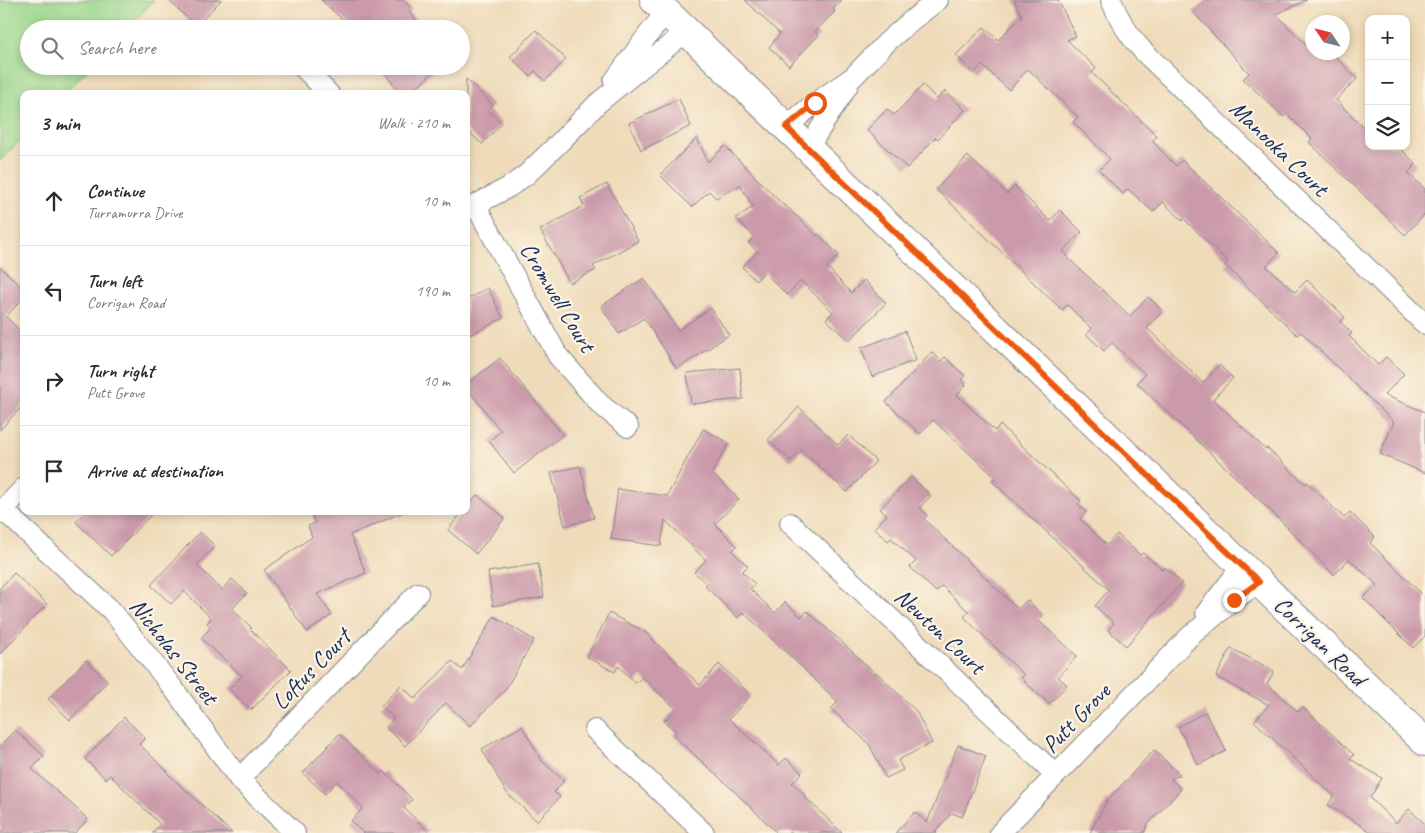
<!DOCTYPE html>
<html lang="en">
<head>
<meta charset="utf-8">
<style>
	body { margin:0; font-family:Caveat,sans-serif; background:#f7f7f7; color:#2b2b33 }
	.controls { position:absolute; right:15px; top:15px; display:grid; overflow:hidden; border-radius:10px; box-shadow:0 2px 8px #0003 }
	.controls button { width:45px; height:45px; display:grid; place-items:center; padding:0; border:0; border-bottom:1px solid #e1e1e2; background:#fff; color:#2b2b33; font:25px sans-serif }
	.compass { position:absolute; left:1305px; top:15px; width:45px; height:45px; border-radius:50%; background:#fff; box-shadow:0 2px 8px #0003; rotate:305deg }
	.stop { position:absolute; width:15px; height:15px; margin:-11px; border:4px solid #ea580c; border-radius:50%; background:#fff }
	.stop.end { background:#ea580c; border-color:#fff; box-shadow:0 1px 5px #0008 }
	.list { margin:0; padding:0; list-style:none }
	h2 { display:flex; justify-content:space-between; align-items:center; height:65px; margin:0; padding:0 20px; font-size:21px }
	h2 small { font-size:16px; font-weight:400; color:#7c7c81 }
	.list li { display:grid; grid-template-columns:32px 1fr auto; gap:15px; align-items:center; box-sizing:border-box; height:90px; padding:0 20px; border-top:1px solid #e1e1e2 }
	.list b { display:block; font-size:19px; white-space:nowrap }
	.list p { margin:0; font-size:16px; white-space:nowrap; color:#7c7c81 }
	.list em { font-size:16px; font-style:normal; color:#7c7c81 }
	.icon { flex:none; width:28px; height:28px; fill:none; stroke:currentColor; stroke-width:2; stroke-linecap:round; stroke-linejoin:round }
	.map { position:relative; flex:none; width:1425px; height:833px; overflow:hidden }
	.search { position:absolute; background:#fff; box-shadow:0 2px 8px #0003; left:20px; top:20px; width:450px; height:55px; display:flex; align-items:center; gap:12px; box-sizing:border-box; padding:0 18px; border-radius:28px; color:#7c7c81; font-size:19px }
	.panel { position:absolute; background:#fff; box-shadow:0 2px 8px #0003; left:20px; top:90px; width:450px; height:425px; border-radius:10px }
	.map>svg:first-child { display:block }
	.green { fill:#9ad78c; stroke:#5a8375 }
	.building { fill:#cb9aaa }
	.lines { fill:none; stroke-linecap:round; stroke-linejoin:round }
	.street-casing { stroke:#85858c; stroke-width:22 }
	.secondary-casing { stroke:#85858c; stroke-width:30 }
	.street { stroke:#fff; stroke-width:20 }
	.secondary { stroke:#fff; stroke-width:28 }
	.route { stroke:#ea580c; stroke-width:6 }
	.labels { text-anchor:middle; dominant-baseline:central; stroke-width:4.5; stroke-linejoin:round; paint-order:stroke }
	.street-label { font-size:24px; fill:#1b2f5e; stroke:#fcf5e5 }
</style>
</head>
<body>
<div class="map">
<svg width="1425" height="833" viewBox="0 0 1425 833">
	<rect width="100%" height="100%" fill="#fcf5e5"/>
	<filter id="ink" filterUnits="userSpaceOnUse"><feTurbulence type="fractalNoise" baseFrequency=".02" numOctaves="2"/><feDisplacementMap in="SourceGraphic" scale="10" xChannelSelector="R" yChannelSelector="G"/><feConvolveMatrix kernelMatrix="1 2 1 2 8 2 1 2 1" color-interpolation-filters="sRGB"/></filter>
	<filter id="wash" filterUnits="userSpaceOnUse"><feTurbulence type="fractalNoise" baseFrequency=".0096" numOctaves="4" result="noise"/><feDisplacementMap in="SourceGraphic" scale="20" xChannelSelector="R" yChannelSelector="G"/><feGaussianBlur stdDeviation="1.12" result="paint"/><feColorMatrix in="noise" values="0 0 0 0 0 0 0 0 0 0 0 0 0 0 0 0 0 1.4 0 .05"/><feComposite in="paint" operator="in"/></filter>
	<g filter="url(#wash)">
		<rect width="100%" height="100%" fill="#efdbba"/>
		<!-- green -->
		<path class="green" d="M0 0H154L127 29H29V66H91L64 94H24V136L0 161Z"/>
		<g id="blocks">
			<!-- building -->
			<g class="building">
				<path d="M168 0H221L196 26Z"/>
				<path d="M321 0H403L412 9 409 12 424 29H353Z"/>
				<path d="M745 0H842L833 9 835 11 815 32 819 35 789 66 769 47 780 34Z"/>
				<path d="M1014 0H1058L1076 36 1067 40 1096 68 1092 73 1157 136 1152 141 1176 166 1182 160 1279 253 1266 266 1295 292 1307 280 1345 317 1340 322 1352 333 1349 336 1378 365 1386 357 1404 374 1384 395 1425 412V473L1380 454 1394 422 1301 332 1297 335 1270 309 1225 265 1228 262 1184 219 1183 221 1163 202 1153 212 1128 189 1123 194 1099 170 1110 159 1073 122 1078 117 1028 69 1009 90 982 65 974 73 956 55 984 27 998 40 1022 16Z"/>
				<path d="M1206 0H1307L1276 14 1312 51V52H1331L1357 79 1336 100 1369 133V146H1398L1416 164 1408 173 1425 189V214L1405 235 1309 142 1312 139 1287 114 1284 117 1243 79 1249 73 1193 12Z"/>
				<path d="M536 30 566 59 545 81 535 71 530 76 510 57Z"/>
				<path d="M378 66H440L409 94H402Z"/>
				<path d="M466 79 493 105 488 110 502 123 482 144 466 129Z"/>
				<path d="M923 85 937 99 945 91 965 110 938 139 936 137 907 168 867 130 887 109 894 115Z"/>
				<path d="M679 99 691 126 641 150 629 123Z"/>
				<path d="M697 138 708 162 725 146 784 206 785 205 817 236 818 234 839 255 827 267 851 293 864 280 886 303 849 341 826 319 833 312 801 281 787 295 764 272 756 281 742 267 758 252 748 243 754 237 736 218 753 207 740 185 716 198 709 191 692 207 660 175Z"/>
				<path d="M968 156 1007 194 1015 186 1050 221 1060 210 1082 232 1063 251 1068 256 1067 257 1130 316 1148 297 1163 311 1147 328 1203 383 1219 365 1233 378 1213 399 1265 449 1267 448 1305 484 1307 482 1344 518 1350 512 1375 537 1370 543 1425 597V636L1413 648 1363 598 1377 585 1349 559 1334 575 1275 515 1137 383 1145 374 1112 343 1104 351 1086 334 1092 329 1067 305 1062 310 936 189Z"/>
				<path d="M607 184 638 241 593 266 596 270 570 283 540 230 584 206 580 198Z"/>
				<path d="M0 267 24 289V297L6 317 24 334V404L0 430Z"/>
				<path d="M644 278 678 330 711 308 729 335 677 369 644 318 619 334 601 306Z"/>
				<path d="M488 288 503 318 466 337V300Z"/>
				<path d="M905 331 916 360 872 377 861 348Z"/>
				<path d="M932 352 941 361 945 357 965 376 961 380 966 385 957 395 995 431 1000 425 1081 501 1078 504 1086 512 1080 519 1107 545 1117 534 1140 555 1143 553 1163 570 1165 567 1182 583 1126 646 1108 630 1114 623 1095 606 1109 590 992 481 995 477 933 420 920 434 886 402Z"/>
				<path d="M500 358 563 435 514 473 489 441 501 431 466 387V385Z"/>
				<path d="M740 368 743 399 691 404 687 373Z"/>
				<path d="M799 407 838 445 848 435 876 461 847 492 801 450 791 461 768 440Z"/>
				<path d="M703 429 729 443 712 473 739 499 715 524 737 546 732 551 748 566 742 572 755 584 750 589 775 613 785 602 801 617 807 611 833 634 876 674 877 673 916 711 932 743 898 760 903 770 886 778 869 744 831 709 838 702 789 655 743 612 738 618 705 586 707 584 694 572 706 560 665 520 661 546 611 539 618 489 667 496Z"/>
				<path d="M580 466 594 518 565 526 551 473Z"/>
				<path d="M911 477 931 496 920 507 927 515 924 519 1018 609 1027 600 1043 615 1038 620 1077 656 1058 677 1067 685 1049 704 1021 678 1024 675 964 617 969 612 942 586 936 592 910 567 916 561 891 538 888 541 874 528 887 515 880 509Z"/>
				<path d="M477 495 505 518 476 554 448 530 463 511H466V508Z"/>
				<path d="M86 511H155L111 556 76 522Z"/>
				<path d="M310 511H406L350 535 366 573 317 594 332 615 307 632 264 570 312 537 308 526 315 523Z"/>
				<path d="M200 532 215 546 197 565 222 590 232 579 247 593 232 609 252 628 250 629 291 670 251 710 229 689 242 676 201 638 211 627 207 623 211 618 184 591 171 604 151 585Z"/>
				<path d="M538 564 544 597 493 606 488 572Z"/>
				<path d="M14 573 47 604 0 654V588Z"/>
				<path d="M609 613 645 632 700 685 719 664 751 695 729 719 779 765 786 758 802 773 792 783 805 795 804 796 842 833H777L734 791 673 735 676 732 664 721 676 709 642 677 636 683 618 666 615 672 587 657Z"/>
				<path d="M494 616 534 640 505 690 470 726 446 703 405 746 386 727 394 718 381 706 401 685 415 699 452 661 462 670Z"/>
				<path d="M1231 648 1274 671 1267 684 1298 712 1303 707 1354 755 1350 759 1382 778 1370 798 1396 823 1409 809 1425 824V833H1373L1328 805 1334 796 1254 721 1269 705 1216 677Z"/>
				<path d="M86 660 108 681 70 720 48 699Z"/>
				<path d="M1205 712 1226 751 1198 765 1178 727Z"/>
				<path d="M124 717 145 738 139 744 168 772 167 773 232 833H152L160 824 110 775 106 779 85 759Z"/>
				<path d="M522 726 542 761 564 781 554 792 560 797 537 821 506 792 482 749Z"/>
				<path d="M15 730 44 756 32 769 88 819 75 833H0V746Z"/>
				<path d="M339 734 381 774 384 771 406 793 412 800 404 808 430 833H363L351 821 363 808 337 781 325 794 303 773Z"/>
				<path d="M958 745 986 756 962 817 952 813 935 831 937 833H895L915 812 927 823Z"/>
				<path d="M1154 750 1180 775 1171 779 1181 789 1148 824 1144 833H1090L1106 802Z"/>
			</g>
		</g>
	</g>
	<g filter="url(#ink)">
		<use href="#blocks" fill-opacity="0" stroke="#85858c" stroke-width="1"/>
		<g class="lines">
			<defs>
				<g id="street">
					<path d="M1111 0C1119 20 1129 36 1143 51L1425 324"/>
					<path d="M302 66 329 94"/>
					<path d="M614 81 647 36 666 12"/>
					<path d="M786 127 815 103 853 77 887 42 912 20 938 0"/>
					<path d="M808 148 848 85"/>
					<path d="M476 206 558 356 600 404 628 427"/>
					<path d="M466 210 509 187 526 175 558 144 598 103 687 31"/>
					<path d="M3 510 112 611 173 688 239 779 295 833"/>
					<path d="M0 513 24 488"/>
					<path d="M790 523 1056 775"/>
					<path d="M1206 613 1242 566"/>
					<path d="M595 730 704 833"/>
					<path d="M239 779 418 593"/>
					<path d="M1000 833 1189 637 1234 600 1259 582"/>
				</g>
				<path id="secondary" d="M654 0 1425 742"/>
			</defs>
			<!-- street casing -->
			<use href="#street" class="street-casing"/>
			<!-- secondary casing -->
			<use href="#secondary" class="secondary-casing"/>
			<!-- street -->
			<use href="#street" class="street"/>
			<!-- secondary -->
			<use href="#secondary" class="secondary"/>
		</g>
	</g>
	<g class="lines" filter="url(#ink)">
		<!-- route -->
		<path class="route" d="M815 103 786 127 1259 582 1234 600"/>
	</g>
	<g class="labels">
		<!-- street labels -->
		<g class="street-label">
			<text transform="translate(1279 148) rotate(44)">Manooka Court</text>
			<text transform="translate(558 297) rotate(59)">Cromwell Court</text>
			<text transform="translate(940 631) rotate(43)">Newton Court</text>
			<text transform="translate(1320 641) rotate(44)">Corrigan Road</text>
			<text transform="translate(174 651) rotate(52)">Nicholas Street</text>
			<text transform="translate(311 669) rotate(-46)">Loftus Court</text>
			<text transform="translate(1076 718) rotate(-46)">Putt Grove</text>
		</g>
	</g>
</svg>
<div class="controls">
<button>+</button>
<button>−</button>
<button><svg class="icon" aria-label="layers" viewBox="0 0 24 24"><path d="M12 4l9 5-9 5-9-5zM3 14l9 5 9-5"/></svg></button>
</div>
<svg class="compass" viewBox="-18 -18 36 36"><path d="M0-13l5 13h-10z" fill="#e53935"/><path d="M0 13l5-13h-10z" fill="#7c7c81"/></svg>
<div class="stop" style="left:815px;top:103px"></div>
<div class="stop end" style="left:1234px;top:600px"></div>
<div class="search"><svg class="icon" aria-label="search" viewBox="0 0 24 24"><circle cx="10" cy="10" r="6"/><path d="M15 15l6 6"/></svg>Search here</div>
<section class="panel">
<h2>3 min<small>Walk · 210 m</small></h2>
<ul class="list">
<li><svg class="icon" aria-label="ahead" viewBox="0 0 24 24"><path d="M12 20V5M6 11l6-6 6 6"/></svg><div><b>Continue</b><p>Turramurra Drive</p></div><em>10 m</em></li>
<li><svg class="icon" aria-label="left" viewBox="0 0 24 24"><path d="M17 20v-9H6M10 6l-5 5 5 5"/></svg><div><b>Turn left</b><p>Corrigan Road</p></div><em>190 m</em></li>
<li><svg class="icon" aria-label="right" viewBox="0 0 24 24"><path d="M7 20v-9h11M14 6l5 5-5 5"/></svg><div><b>Turn right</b><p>Putt Grove</p></div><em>10 m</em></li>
<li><svg class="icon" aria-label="arrive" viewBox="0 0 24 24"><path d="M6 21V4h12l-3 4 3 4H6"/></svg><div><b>Arrive at destination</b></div></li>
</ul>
</section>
</div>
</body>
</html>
